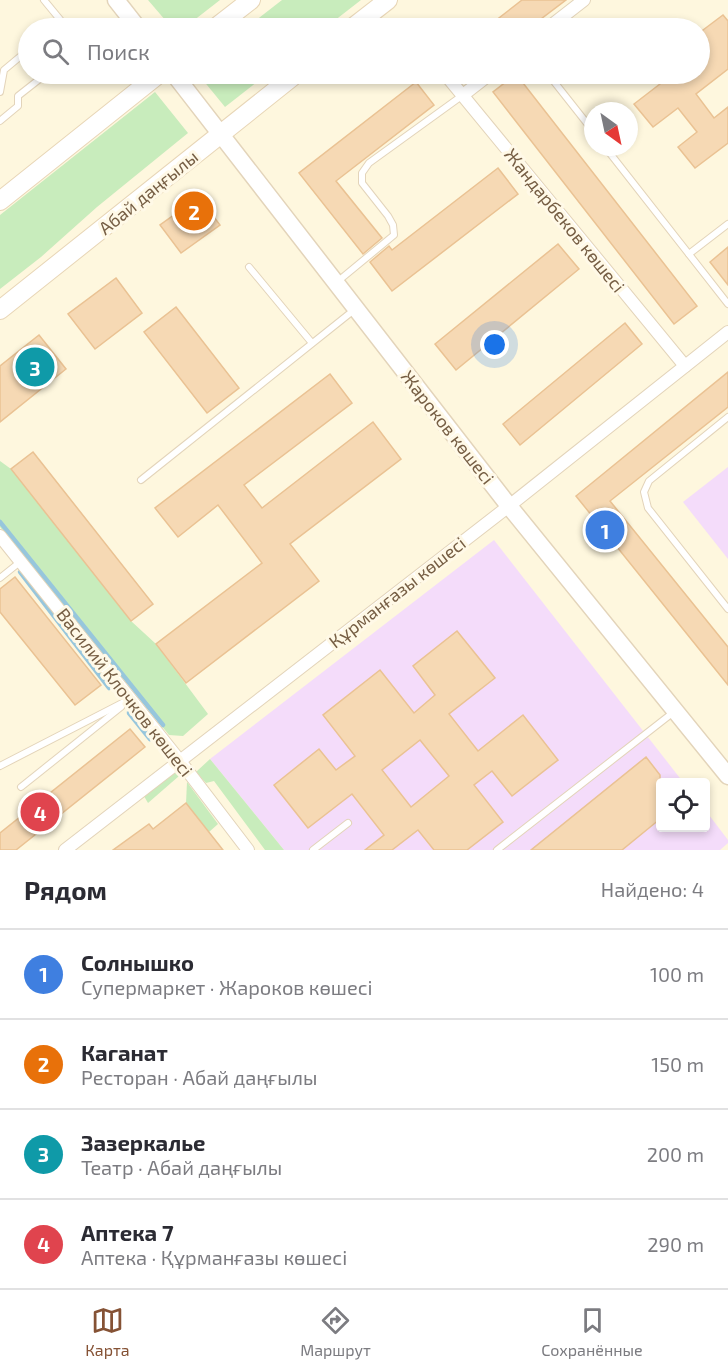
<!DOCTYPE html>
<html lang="ru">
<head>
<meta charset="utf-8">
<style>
	body { margin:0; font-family:"Exo 2",sans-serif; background:#f2f2f3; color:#2b2b33 }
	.controls { position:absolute; right:18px; bottom:18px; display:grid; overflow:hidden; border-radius:6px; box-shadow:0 3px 9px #0003 }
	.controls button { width:54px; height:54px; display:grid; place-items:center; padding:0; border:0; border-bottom:2px solid #e1e1e2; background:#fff; color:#2b2b33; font:30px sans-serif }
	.compass { position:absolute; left:584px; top:102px; width:54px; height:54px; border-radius:50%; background:#fff; box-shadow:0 3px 9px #0003; rotate:147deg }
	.you { position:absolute; left:495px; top:345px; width:21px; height:21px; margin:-15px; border:4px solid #fff; border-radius:50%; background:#1a73e8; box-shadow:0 0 0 9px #1a73e833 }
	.badge { display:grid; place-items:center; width:39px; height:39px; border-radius:50%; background:#855235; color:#fff; font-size:20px; font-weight:700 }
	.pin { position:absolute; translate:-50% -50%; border:3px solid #fff; box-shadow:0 2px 6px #0006 }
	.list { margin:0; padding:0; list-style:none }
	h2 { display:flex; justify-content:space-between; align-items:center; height:78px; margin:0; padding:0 24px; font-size:26px }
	h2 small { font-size:20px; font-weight:400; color:#7c7c81 }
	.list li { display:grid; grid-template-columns:39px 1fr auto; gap:18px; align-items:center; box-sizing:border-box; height:90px; padding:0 24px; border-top:2px solid #e1e1e2 }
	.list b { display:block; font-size:22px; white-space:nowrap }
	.list p { margin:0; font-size:20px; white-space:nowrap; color:#7c7c81 }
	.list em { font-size:20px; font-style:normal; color:#7c7c81 }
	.icon { flex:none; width:33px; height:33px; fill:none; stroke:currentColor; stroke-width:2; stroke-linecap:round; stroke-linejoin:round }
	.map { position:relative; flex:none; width:728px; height:850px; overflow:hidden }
	.search { position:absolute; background:#fff; box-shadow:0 3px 9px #0003; left:18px; right:18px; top:18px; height:66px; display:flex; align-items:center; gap:15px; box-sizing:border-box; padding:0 21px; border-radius:33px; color:#7c7c81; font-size:22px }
	.sheet { height:438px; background:#fff }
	nav { display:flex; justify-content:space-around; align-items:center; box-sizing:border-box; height:84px; border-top:2px solid #e1e1e2; background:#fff; font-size:16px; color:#7c7c81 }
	nav a { display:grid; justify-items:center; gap:3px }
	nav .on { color:#855235 }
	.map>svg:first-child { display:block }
	.education { fill:#f4dcfa }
	.green { fill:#c8ecbc }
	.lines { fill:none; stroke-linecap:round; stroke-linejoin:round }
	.stream { stroke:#97c6dc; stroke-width:4.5 }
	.building { fill:#f6d9b4; stroke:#eac293; stroke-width:1.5; fill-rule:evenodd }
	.service-casing { stroke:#e3d4ba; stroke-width:8 }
	.minor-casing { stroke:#e3d4ba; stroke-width:14 }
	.tertiary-casing { stroke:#e3d4ba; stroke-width:19 }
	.secondary-casing { stroke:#e8d6b7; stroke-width:20 }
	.service { stroke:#fff; stroke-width:6 }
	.minor { stroke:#fff; stroke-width:12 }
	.tertiary { stroke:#fff; stroke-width:16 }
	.secondary { stroke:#fff; stroke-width:18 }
	.labels { text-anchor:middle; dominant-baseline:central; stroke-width:6; stroke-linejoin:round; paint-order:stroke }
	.street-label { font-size:18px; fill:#765e44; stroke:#fff9e7 }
</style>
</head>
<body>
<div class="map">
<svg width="728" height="850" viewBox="0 0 728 850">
	<rect width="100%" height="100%" fill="#fef7de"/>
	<!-- education -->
	<g class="education">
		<path d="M728 467V559L683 502Z"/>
		<path d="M494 540 683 782H660V828H706V811L728 840V843L720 850H284L210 759Z"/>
	</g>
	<!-- green -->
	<g class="green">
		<path d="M148 0H220L184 28H172Z"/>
		<path d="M282 0H361L325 28H246Z"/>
		<path d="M198 74H267L225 107Z"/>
		<path d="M155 92 188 133 97 207 41 257 0 289V215Z"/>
		<path d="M0 461 11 469 131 621 156 644 208 714 183 736 169 735 0 527Z"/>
		<path d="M210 759 284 850H265L214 781 206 783 196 772Z"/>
		<path d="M174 766 179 776 148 803 141 791Z"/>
		<path d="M187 782 218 824 209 832 186 803Z"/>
	</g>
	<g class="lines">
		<!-- stream -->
		<g class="stream">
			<path d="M0 522 163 725"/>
			<path d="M20 572 109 688"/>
			<path d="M129 713 150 739"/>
		</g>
	</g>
	<!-- building -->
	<g class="building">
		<path d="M522 0H566L529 28H486Z"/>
		<path d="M723 15 728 21V69L696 94 714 118 728 107V143L695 168 678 147 697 132 678 108 653 127 634 104 673 74H699V33Z"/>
		<path d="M516 74 697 306 674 324 493 92Z"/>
		<path d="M416 82 434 105 336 181 382 238 363 254 299 173Z"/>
		<path d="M498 168 518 194 392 291 370 262 389 246 392 250Z"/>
		<path d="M199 197 220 225 181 253 160 225Z"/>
		<path d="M558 244 579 269 456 370 435 344Z"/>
		<path d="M728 247V285L710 262Z"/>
		<path d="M116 278 142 313 95 349 68 314Z"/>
		<path d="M176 307 239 388 207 413 144 332Z"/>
		<path d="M625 323 642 344 520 445 503 424Z"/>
		<path d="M39 335 66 369 0 422V366Z"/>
		<path d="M728 372V407L610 501 728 647V685L576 496Z"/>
		<path d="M330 374 352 403 244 485 262 508 373 422 401 459 290 544 319 581 186 683 156 644 262 563 218 505 178 537 155 508Z"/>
		<path d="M33 452 153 604 131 621 11 469Z"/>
		<path d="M15 577 101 685 75 705 0 612V589Z"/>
		<path d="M457 631 495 678 449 714 478 751 523 715 558 760 512 796 492 771 474 785 503 822 467 850H434L418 830 392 850H365L384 835 352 794 308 828 274 785 319 749 336 770 355 756 323 715 380 670 414 713 435 695 413 666ZM420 740 449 776 411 807 382 770Z"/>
		<path d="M130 729 145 747 16 850H0V833Z"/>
		<path d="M646 757 660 775V819L622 850H531Z"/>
		<path d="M186 803 223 850H113L149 824 153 829Z"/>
	</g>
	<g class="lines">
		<defs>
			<g id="service">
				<path d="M44 0 67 28"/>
				<path d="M548 74 593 131"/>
				<path d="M0 92 4 70 28 50"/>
				<path d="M0 121 18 106V96L46 74"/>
				<path d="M605 147 728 304"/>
				<path d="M689 254 728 224"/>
				<path d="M249 267 312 343"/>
				<path d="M337 282 394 235 393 225 388 216 362 183V173L369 163 463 95"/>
				<path d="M728 417 649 481 644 492 648 508 728 609"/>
				<path d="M141 480 354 310"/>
				<path d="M0 578 20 562"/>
				<path d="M0 766 130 699"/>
				<path d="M21 787 121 707"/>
				<path d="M313 850 348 823"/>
				<path d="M497 850 675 711"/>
			</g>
			<g id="minor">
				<path d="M548 28 584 0"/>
				<path d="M445 74 685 366"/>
				<path d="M463 95 490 74"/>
				<path d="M0 536 180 761 248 850"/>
				<path d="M65 850 509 506 728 332"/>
			</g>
			<g id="tertiary">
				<path d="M116 0 138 28"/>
				<path d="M174 74 509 506 728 776"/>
			</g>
			<g id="secondary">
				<path d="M215 28 251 0"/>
				<path d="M352 28 388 0"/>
				<path d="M0 201 159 74"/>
				<path d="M0 310 296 74"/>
			</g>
		</defs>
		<!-- service casing -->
		<use href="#service" class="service-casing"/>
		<!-- minor casing -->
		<use href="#minor" class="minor-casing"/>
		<!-- tertiary casing -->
		<use href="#tertiary" class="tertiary-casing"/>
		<!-- secondary casing -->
		<use href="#secondary" class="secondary-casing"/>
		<!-- service -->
		<use href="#service" class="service"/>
		<!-- minor -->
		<use href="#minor" class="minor"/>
		<!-- tertiary -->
		<use href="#tertiary" class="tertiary"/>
		<!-- secondary -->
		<use href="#secondary" class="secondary"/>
	</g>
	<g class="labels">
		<!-- street labels -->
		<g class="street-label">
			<text transform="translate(148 192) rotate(-39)">Абай даңғылы</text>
			<text transform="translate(565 220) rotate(51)">Жандарбеков көшесі</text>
			<text transform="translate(448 427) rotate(52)">Жароков көшесі</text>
			<text transform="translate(397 592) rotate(-38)">Құрманғазы көшесі</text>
			<text transform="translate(125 692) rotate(52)">Василий Клочков көшесі</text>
		</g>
	</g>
</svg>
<div class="controls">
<button><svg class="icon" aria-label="locate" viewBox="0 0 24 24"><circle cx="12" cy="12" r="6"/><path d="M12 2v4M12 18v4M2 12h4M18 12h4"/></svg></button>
</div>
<svg class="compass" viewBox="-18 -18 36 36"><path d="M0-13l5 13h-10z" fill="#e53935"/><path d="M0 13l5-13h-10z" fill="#7c7c81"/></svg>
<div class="you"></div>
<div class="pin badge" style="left:605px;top:530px;background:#3f7fe0">1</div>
<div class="pin badge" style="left:194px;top:211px;background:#e8710a">2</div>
<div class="pin badge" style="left:35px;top:367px;background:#0f9aa8">3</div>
<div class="pin badge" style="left:40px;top:812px;background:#e0444e">4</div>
<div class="search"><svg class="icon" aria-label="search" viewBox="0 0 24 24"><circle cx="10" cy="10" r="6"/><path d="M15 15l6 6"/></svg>Поиск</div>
</div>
<section class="sheet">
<h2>Рядом<small>Найдено: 4</small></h2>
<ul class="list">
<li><span class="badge" style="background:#3f7fe0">1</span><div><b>Солнышко</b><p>Супермаркет · Жароков көшесі</p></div><em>100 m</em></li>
<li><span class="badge" style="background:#e8710a">2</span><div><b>Каганат</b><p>Ресторан · Абай даңғылы</p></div><em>150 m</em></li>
<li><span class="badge" style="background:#0f9aa8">3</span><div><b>Зазеркалье</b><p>Театр · Абай даңғылы</p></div><em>200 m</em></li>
<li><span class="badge" style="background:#e0444e">4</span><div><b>Аптека 7</b><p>Аптека · Құрманғазы көшесі</p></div><em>290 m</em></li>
</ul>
</section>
<nav>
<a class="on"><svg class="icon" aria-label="map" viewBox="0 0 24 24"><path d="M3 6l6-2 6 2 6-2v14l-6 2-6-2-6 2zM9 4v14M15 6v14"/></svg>Карта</a>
<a><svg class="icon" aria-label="directions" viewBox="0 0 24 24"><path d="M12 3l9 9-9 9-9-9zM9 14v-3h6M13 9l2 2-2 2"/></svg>Маршрут</a>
<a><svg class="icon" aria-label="saved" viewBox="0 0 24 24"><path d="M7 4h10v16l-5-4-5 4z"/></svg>Сохранённые</a>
</nav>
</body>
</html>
